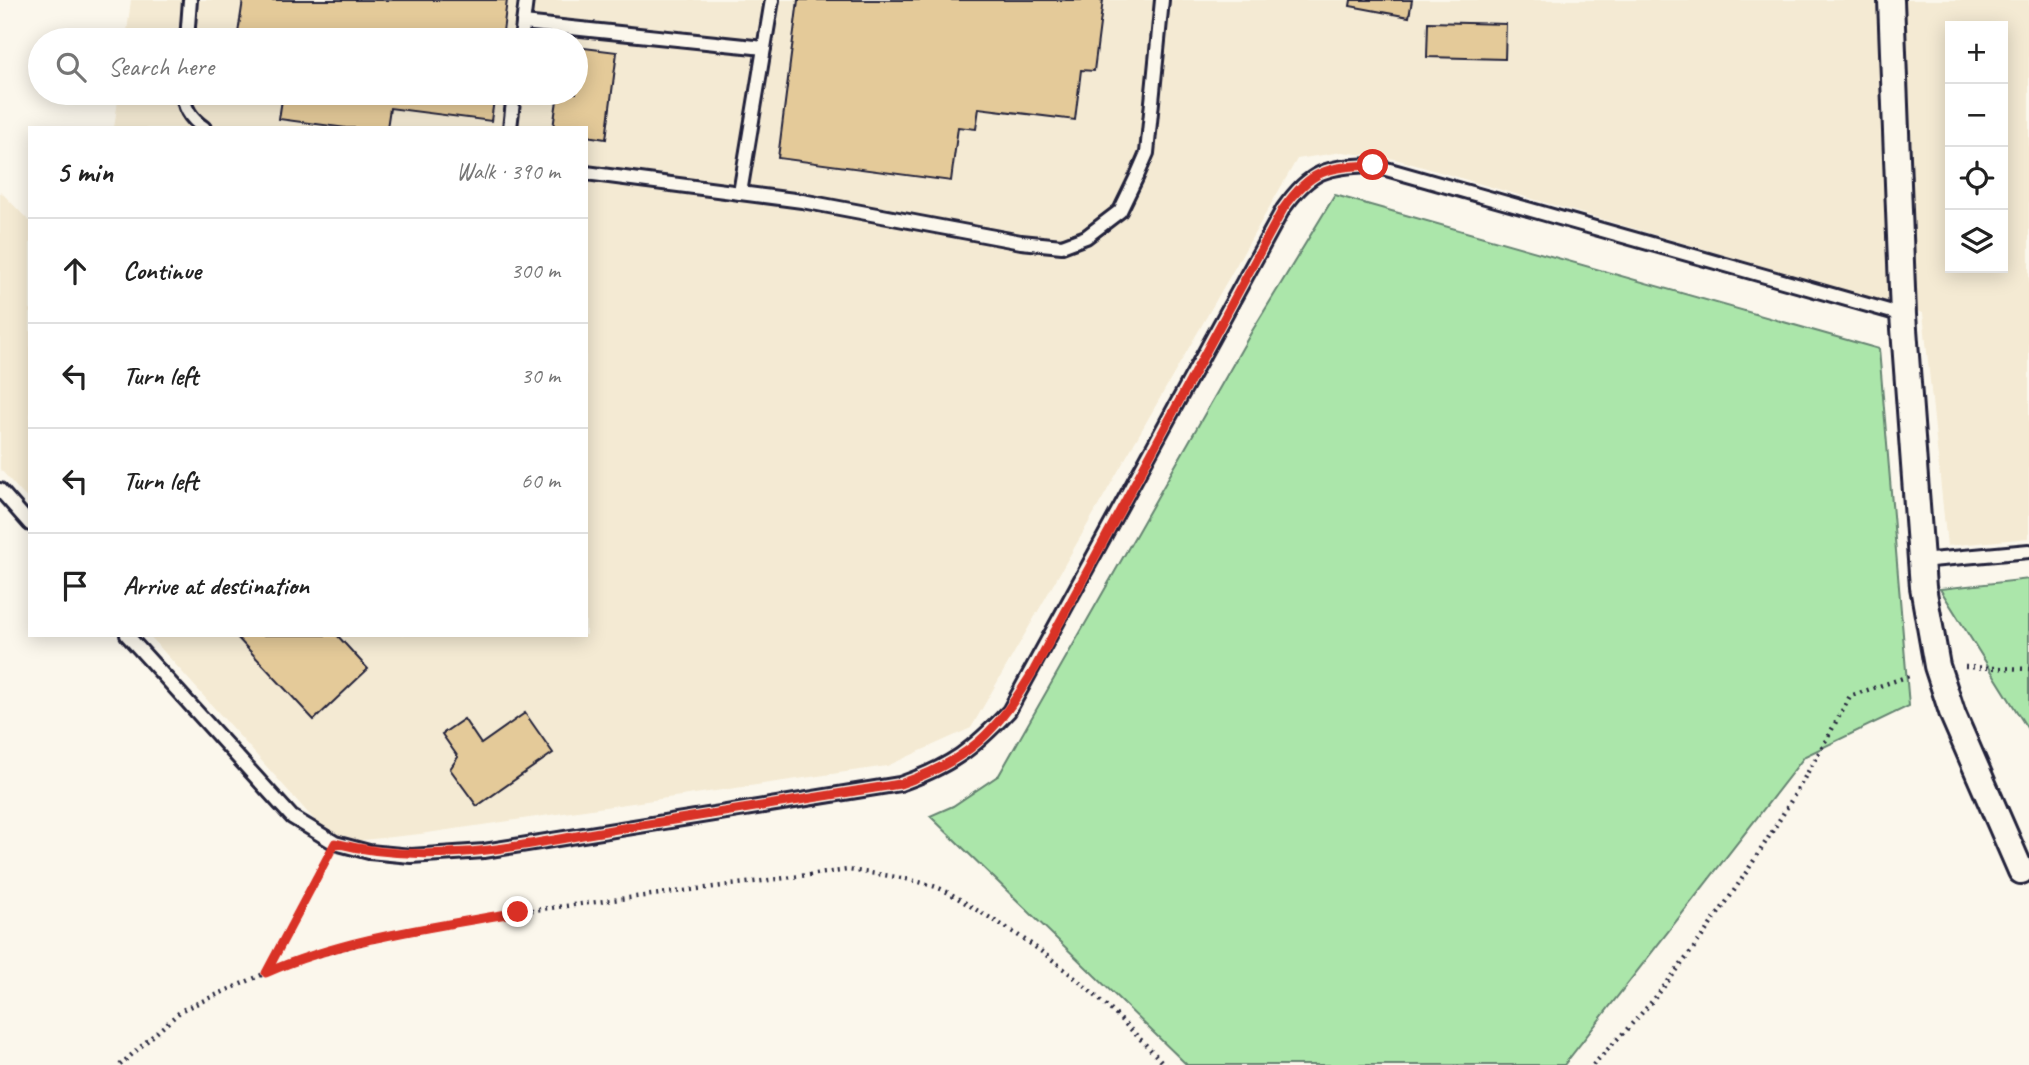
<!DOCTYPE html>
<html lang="en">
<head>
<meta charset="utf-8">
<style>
	body { margin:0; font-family:Caveat,sans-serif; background:#f2f2f2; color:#222 }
	.controls { position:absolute; right:21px; top:21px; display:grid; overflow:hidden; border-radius:0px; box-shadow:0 4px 18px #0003 }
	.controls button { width:63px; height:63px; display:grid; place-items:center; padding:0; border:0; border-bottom:2px solid #e0e0e0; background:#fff; color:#222; font:35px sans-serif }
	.stop { position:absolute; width:21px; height:21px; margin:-16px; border:5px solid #d93025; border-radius:50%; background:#fff }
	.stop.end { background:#d93025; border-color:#fff; box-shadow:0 2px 7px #0008 }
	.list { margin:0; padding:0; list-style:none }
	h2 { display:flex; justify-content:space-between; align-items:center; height:91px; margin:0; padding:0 28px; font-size:30px }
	h2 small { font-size:23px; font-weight:400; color:#767676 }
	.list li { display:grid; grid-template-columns:46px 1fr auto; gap:21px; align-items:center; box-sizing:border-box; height:105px; padding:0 28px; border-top:2px solid #e0e0e0 }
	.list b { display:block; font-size:26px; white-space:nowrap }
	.list em { font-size:23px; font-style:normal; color:#767676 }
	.icon { flex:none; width:38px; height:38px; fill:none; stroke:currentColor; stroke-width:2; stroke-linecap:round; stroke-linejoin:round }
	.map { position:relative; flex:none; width:2029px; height:1065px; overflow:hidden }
	.search { position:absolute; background:#fff; box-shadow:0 4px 18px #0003; left:28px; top:28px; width:560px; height:77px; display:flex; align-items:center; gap:18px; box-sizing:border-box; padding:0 24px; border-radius:38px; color:#767676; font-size:26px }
	.panel { position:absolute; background:#fff; box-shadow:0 4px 18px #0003; left:28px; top:126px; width:560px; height:511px; border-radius:0px }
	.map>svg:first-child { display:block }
	.built { fill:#f4ead3; fill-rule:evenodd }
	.green { fill:#abe6aa; stroke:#668472; stroke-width:2 }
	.building { fill:#e4ca99; stroke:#22223b; stroke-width:2 }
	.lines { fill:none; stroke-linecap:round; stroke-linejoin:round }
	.service-casing { stroke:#22223b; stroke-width:18 }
	.minor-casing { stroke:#22223b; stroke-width:30 }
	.path { stroke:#22223b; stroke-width:4.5; stroke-dasharray:2 5; stroke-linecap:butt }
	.service { stroke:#fbf7ec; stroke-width:12 }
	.minor { stroke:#fbf7ec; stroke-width:24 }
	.route { stroke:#d93025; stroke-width:9 }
</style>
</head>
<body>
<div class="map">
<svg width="2029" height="1065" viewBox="0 0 2029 1065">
	<rect width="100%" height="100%" fill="#fbf7ec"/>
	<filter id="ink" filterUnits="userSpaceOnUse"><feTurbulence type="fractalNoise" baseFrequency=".0143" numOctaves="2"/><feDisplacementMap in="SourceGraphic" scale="14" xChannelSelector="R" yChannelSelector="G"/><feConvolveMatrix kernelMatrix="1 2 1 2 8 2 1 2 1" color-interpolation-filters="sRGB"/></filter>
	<g filter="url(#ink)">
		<!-- built -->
		<g class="built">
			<path d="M131 0H2029V538L1947 546 1923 313 1395 159 1342 152 1297 159 971 728 887 766 420 834 335 843 149 635H586V128H114L119 93H576V40H126ZM1950 26H2003V268H1950Z"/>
			<path d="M0 191 30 222V502L0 469Z"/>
		</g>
		<!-- green -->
		<g class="green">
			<path d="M1335 195 1879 349 1909 706 1805 756 1564 1065H1187L930 816 953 806 999 775 1252 331Z"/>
			<path d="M2029 579V731L1940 589Z"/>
		</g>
		<!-- building -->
		<g class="building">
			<path d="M243 0H507L502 40H237Z"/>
			<path d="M798 0H1103L1094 71 1081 70 1075 120 979 108 976 129 958 127 951 181 778 158Z"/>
			<path d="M1351 0H1412L1409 17 1350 6Z"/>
			<path d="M1428 22 1506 24 1505 59 1427 57Z"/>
			<path d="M576 47 617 52 606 139 586 136V128H553L558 93H576Z"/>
			<path d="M283 93H495L491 121 390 108 387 128H346L279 119Z"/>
			<path d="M235 635H337L368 669 314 720Z"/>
			<path d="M525 713 553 753 477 806 450 769 458 757 442 734 464 719 481 744Z"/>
		</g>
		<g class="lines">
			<defs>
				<g id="service">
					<path d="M523 23 764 48"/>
					<path d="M187 40 190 0"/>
					<path d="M521 40 526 0"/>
					<path d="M184 93C183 108 191 119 204 128"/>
					<path d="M510 128 514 93"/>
					<path d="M586 173 802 201 1021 242 1062 246 1086 237 1120 211 1137 176 1147 153 1162 0"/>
					<path d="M740 193 772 0"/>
					<path d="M0 490 30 524"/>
					<path d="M1920 561 2029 551"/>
					<path d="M127 635 292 817 335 843 369 852 411 856 484 851 900 784C951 766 972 750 1009 711L1283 209C1311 170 1326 167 1372 165L1903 315"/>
				</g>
				<path id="minor" d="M1891 0 1903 315 1923 587 1937 666 1953 715 2021 871"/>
			</defs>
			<!-- service casing -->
			<use href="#service" class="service-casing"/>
			<!-- minor casing -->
			<use href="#minor" class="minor-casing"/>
			<!-- path -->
			<g class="path">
				<path d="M1965 667 2029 669"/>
				<path d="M267 972 324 862"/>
				<path d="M120 1065 182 1010 291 962 407 931 518 912 848 870C877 874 905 877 933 886 949 891 965 903 980 912 1053 953 1108 1004 1165 1065"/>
				<path d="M1593 1065C1616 1040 1641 1016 1662 989 1734 899 1796 797 1850 696L1912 675"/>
			</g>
			<!-- service -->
			<use href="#service" class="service"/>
			<!-- minor -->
			<use href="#minor" class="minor"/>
		</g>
	</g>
	<g class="lines" filter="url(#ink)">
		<!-- route -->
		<path class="route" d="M518 912C434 927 345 938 266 973L335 843C431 868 527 844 623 828 715 813 808 799 900 784 970 760 996 732 1034 670L1283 209C1311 170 1326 167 1373 165"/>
	</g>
</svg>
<div class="controls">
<button>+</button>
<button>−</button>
<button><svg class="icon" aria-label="locate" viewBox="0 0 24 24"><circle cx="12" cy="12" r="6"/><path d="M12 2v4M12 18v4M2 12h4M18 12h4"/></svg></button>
<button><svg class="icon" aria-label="layers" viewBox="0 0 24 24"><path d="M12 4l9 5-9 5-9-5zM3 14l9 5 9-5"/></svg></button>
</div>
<div class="stop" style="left:1373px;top:165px"></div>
<div class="stop end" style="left:518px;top:912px"></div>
<div class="search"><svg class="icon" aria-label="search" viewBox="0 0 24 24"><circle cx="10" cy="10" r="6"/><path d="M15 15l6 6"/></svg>Search here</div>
<section class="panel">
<h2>5 min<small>Walk · 390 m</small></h2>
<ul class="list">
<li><svg class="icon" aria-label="ahead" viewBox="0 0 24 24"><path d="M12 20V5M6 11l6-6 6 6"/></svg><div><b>Continue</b></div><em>300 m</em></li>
<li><svg class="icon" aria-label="left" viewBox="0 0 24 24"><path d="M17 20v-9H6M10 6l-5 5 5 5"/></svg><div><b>Turn left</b></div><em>30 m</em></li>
<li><svg class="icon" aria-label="left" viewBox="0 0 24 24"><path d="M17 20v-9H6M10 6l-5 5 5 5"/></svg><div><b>Turn left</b></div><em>60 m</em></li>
<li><svg class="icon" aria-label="arrive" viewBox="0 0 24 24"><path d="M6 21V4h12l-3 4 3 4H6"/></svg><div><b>Arrive at destination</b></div></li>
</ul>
</section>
</div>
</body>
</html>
